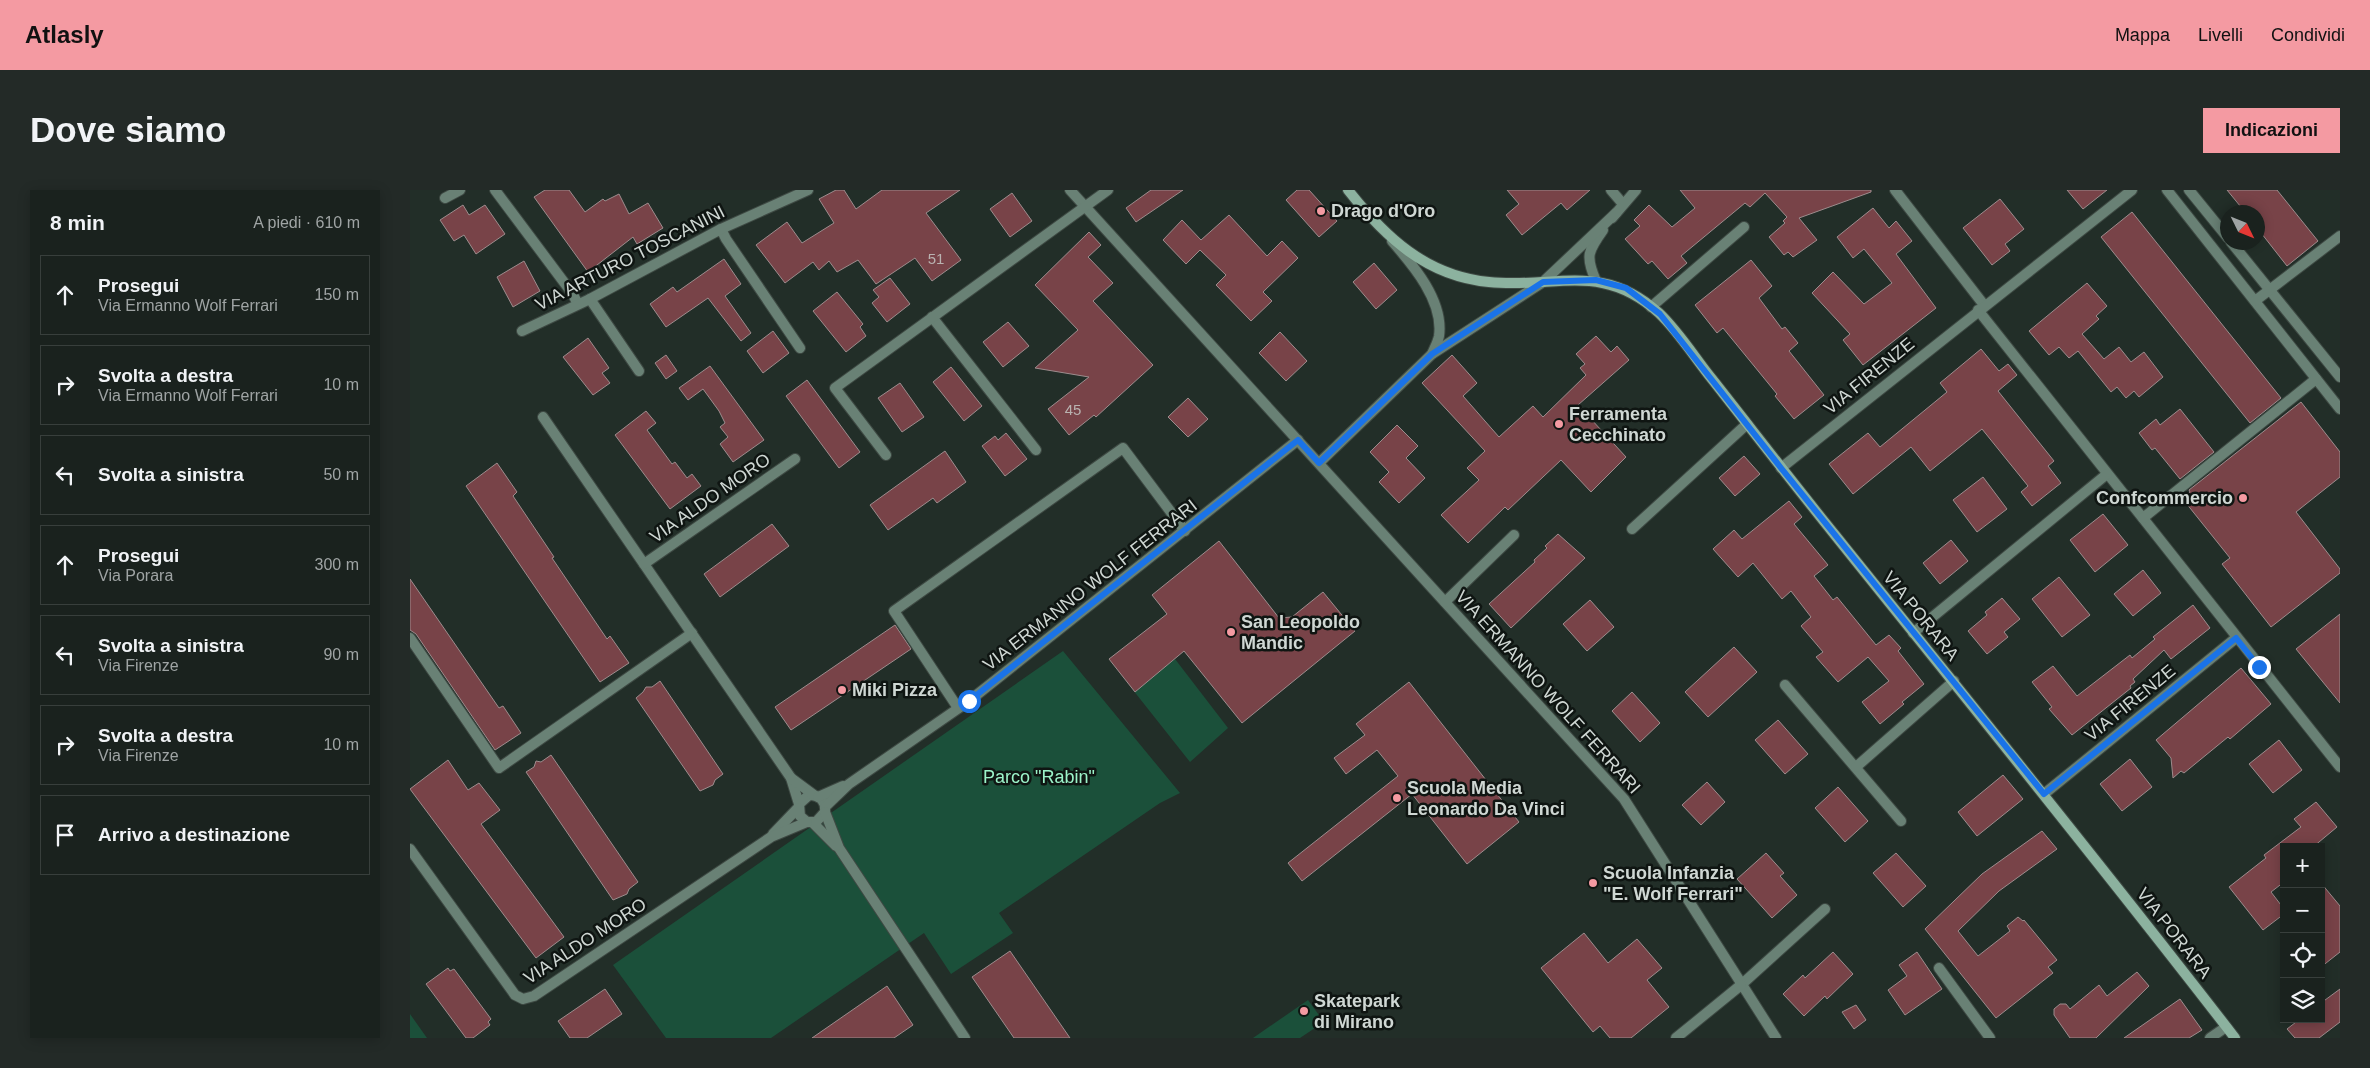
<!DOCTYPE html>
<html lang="it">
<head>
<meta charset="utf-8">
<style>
	body { margin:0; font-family:Arial,sans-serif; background:#232a27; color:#f1f3f6 }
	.controls { position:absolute; right:15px; bottom:15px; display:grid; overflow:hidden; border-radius:0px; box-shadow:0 2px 12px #0003 }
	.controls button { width:45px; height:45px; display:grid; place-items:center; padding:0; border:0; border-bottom:1px solid #383f3c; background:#1a221e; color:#f1f3f6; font:25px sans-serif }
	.compass { position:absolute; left:1810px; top:15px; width:45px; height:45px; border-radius:50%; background:#1a221e; box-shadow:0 2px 12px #0003; rotate:133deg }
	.stop { position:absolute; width:15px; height:15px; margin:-11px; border:4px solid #1a73e8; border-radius:50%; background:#fff }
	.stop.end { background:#1a73e8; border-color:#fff; box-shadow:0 1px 5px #0008 }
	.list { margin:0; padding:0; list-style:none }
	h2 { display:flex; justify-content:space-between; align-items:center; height:65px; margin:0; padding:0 20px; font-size:21px }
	h2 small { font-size:16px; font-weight:400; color:#9fa4a4 }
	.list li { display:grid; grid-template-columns:32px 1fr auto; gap:15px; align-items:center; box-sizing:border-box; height:80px; margin:0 10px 10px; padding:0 10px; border:1px solid #383f3c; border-radius:0px }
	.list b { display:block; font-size:19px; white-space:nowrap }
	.list p { margin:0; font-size:16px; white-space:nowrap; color:#9fa4a4 }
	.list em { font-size:16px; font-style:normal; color:#9fa4a4 }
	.icon { flex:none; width:28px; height:28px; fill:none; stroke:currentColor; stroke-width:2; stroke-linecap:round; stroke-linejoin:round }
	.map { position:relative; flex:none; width:1930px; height:848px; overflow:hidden; border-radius:0px }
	header { display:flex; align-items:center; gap:30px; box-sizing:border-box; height:70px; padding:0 25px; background:#f49aa2; color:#111 }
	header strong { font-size:24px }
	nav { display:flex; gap:28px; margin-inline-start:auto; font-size:18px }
	.intro { display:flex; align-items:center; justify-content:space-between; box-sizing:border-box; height:120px; padding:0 30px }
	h1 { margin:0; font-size:35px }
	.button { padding:12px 22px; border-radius:0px; background:#f49aa2; color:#111; font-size:18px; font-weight:700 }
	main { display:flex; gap:30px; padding:0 30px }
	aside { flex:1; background:#1a221e; border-radius:0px; box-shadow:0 2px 12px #0003 }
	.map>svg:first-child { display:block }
	.green { fill:#1b503a }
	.building { fill:#784348; stroke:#9d8c8d }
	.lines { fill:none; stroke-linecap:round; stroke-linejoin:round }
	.lane-casing { stroke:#3e4943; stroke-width:12 }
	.street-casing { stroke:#3e4943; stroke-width:12 }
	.secondary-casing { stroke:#3e4943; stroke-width:12 }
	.lane { stroke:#698175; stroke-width:10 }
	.street { stroke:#698175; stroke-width:10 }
	.secondary { stroke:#8cb29f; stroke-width:10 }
	.route { stroke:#1a73e8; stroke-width:6 }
	.poi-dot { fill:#f49aa2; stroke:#0f1512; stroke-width:2 }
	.labels { text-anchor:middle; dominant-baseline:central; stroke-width:5; stroke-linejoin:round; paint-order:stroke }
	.number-label { font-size:15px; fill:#b9b2b0 }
	.poi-label { font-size:18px; font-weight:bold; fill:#cfd7d3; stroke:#0f1512; text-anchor:start }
	.street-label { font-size:18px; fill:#cfd7d3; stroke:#0f1512 }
	.park-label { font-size:18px; fill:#9cf3c9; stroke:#0f1512 }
</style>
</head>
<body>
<header>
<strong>Atlasly</strong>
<nav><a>Mappa</a><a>Livelli</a><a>Condividi</a></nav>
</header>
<div class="intro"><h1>Dove siamo</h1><a class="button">Indicazioni</a></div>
<main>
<aside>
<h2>8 min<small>A piedi · 610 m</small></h2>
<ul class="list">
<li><svg class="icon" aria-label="ahead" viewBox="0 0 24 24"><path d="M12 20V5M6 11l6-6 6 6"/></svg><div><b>Prosegui</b><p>Via Ermanno Wolf Ferrari</p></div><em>150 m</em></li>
<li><svg class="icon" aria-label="right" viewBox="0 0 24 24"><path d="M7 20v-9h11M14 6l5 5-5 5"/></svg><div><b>Svolta a destra</b><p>Via Ermanno Wolf Ferrari</p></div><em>10 m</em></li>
<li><svg class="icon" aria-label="left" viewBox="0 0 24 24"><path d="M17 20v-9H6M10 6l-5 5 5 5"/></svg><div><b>Svolta a sinistra</b></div><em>50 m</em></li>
<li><svg class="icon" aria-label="ahead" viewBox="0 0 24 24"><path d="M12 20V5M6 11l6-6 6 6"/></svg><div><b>Prosegui</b><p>Via Porara</p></div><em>300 m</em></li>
<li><svg class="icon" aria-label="left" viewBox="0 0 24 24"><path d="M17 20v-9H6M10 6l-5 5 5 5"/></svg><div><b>Svolta a sinistra</b><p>Via Firenze</p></div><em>90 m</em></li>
<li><svg class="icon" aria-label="right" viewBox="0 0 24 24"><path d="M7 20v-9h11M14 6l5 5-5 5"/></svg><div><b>Svolta a destra</b><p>Via Firenze</p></div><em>10 m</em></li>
<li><svg class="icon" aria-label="arrive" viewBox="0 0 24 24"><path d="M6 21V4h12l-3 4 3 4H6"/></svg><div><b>Arrivo a destinazione</b></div></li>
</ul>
</aside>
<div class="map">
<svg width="1930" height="848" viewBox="0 0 1930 848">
	<rect width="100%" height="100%" fill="#222e28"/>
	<!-- green -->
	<g class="green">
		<path d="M653 461 770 603 750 613 589 723 603 743 541 784 514 743 361 848H256L203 775Z"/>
		<path d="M765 469 818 538 780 572 723 500Z"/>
		<path d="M898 810 914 832 890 848H843Z"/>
		<path d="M0 824 17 848H0Z"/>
	</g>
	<!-- building -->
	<g class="building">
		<path d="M135 0H159L175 22 193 9 195 11 209 4 219 24 238 13 253 38 227 54 223 47 178 82 124 7Z"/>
		<path d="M426 0H434L446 19 472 0H550L516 23 551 70 522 91 505 68 466 94 448 70 427 82 419 71 409 80 403 72 375 93 346 55 377 32 392 53 424 33 409 9Z"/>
		<path d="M741 0H773L726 32 716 18Z"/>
		<path d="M887 0H899L927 31 909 47 876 10Z"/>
		<path d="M1097 0H1180L1157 20 1151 13 1112 45 1096 25 1109 14Z"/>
		<path d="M1270 0H1461V2L1389 28 1407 50 1383 67 1378 62 1374 65 1359 47 1375 33 1373 31 1377 27 1355 3 1340 17 1335 13 1271 66 1277 73 1258 89 1242 71 1238 74 1215 49 1230 36 1224 30 1239 15 1262 37 1285 18Z"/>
		<path d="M1657 0H1697L1673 19Z"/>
		<path d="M1817 0H1867L1908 51 1877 76 1848 39V22H1835Z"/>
		<path d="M602 3 622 31 600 47 580 19Z"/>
		<path d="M1590 9 1614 39 1595 54 1600 61 1582 75 1553 38Z"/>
		<path d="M53 15 59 25 75 15 95 44 66 64 54 45 44 51 30 30Z"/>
		<path d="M1463 18 1479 38 1486 31 1502 51 1486 64 1526 118 1453 175 1433 150 1440 144 1402 103 1423 82 1454 114 1482 93 1454 59 1443 68 1427 47Z"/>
		<path d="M1722 22 1871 208 1840 233 1691 47Z"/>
		<path d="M819 25 857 66 872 51 888 68 853 102 862 111 841 131 806 95 816 85 790 60 776 74 753 50 772 30 791 50Z"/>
		<path d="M679 42 691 55 678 67 703 93 683 111 743 175 686 227 684 225 659 245 638 219 679 187 625 178 668 140 625 95Z"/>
		<path d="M314 69 331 94 315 106 341 143 331 151 298 108 256 137 240 114 263 97 267 102Z"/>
		<path d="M1341 70 1362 96 1349 108 1372 139 1375 137 1388 153 1379 161 1414 205 1384 229 1365 206 1367 204 1313 138 1307 143 1285 115Z"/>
		<path d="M114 71 130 101 103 117 87 87Z"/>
		<path d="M964 73 987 100 966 119 943 92Z"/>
		<path d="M480 88 500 114 477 132 462 113 469 107 463 100Z"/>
		<path d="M1677 93 1697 116 1686 126 1689 129 1672 144 1694 169 1709 157 1721 172 1734 162 1753 187 1729 207 1724 201 1716 208 1707 197 1701 202 1668 161 1659 168 1649 157 1639 165 1619 141Z"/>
		<path d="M427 102 453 134 450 137 456 146 436 162 403 121Z"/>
		<path d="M598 132 619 156 593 177 573 152Z"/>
		<path d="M363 141 379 163 353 183 337 161Z"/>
		<path d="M870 142 897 171 876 191 849 163Z"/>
		<path d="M1186 146 1201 162 1207 156 1219 170 1168 215 1216 267 1181 302 1151 270 1098 320 1095 317 1058 353 1031 325 1069 290 1057 278 1075 261 1012 193 1042 165 1067 193 1053 206 1089 247 1123 216 1133 227 1176 185 1170 178 1175 174 1166 164Z"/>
		<path d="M178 148 199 178 192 183 200 193 183 205 153 167Z"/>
		<path d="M1571 159 1589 181 1598 174 1607 185 1588 201 1644 271 1638 276 1651 293 1622 316 1611 302 1618 296 1572 239 1520 281 1501 257 1443 304 1419 274 1458 243 1470 257 1537 202 1530 193Z"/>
		<path d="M256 165 267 181 256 189 245 173Z"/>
		<path d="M300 176 354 250 323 272 310 254 318 247 310 237 315 233 309 221 293 199 278 210 269 198Z"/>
		<path d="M541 177 572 216 554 231 523 192Z"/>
		<path d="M397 190 450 262 429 278 376 206Z"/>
		<path d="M490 193 514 227 492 242 468 208Z"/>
		<path d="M778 208 798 229 778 247 758 227Z"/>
		<path d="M1891 212 1930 262V287L1886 322 1930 379V383L1861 437 1812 374 1820 368 1772 308 1780 302 1779 300Z"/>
		<path d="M1770 219 1804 262 1770 289 1745 258 1742 260 1729 243 1746 229 1750 235Z"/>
		<path d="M236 221 246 233 237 240 262 274 265 272 277 288 282 284 291 296 260 319 205 245Z"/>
		<path d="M987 235 1008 256 996 268 1015 288 989 313 969 292 979 282 960 262Z"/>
		<path d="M596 243 617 269 595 286 572 256 585 246 588 250Z"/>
		<path d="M535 261 556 292 527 313 523 308 478 340 460 315Z"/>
		<path d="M1334 266 1350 284 1325 306 1309 288Z"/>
		<path d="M87 273 107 302 103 306 144 367 142 368 197 449 200 446 219 473 190 492 56 296Z"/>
		<path d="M1573 287 1597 319 1567 342 1543 310Z"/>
		<path d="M1379 311 1392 327 1384 334 1418 375 1404 386 1423 410 1427 407 1466 455 1479 445 1491 458 1488 461 1514 494 1492 512 1494 514 1470 534 1452 512 1479 491 1458 467 1428 492 1406 467 1413 462 1391 436 1401 427 1381 401 1372 409 1343 373 1328 387 1303 359 1324 340 1332 349Z"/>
		<path d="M1693 324 1718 355 1685 382 1660 350Z"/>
		<path d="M362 334 379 356 310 407 294 384Z"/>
		<path d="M1148 344 1175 368 1101 438 1079 414 1125 372 1124 370 1137 358 1135 356Z"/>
		<path d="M1541 350 1558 371 1530 394 1513 373Z"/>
		<path d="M809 351 869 428 882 427 913 402 945 441 832 533 774 461 725 502 699 469 757 424 742 405Z"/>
		<path d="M1733 380 1751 403 1723 426 1704 404Z"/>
		<path d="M1649 387 1680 425 1652 447 1622 409Z"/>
		<path d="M0 389 89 518 93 516 111 543 85 560 6 444 0 440Z"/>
		<path d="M1592 408 1610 429 1594 442 1598 447 1577 464 1558 441 1577 425 1575 422Z"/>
		<path d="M1180 410 1204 437 1177 461 1153 434Z"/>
		<path d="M1783 415 1800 438 1761 469 1754 460 1723 489 1725 492 1720 496 1721 498 1662 545 1639 519 1642 517 1622 492 1643 476 1667 506 1720 465 1722 468 1745 449 1743 447Z"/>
		<path d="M1930 424V513L1886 459Z"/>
		<path d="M485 435 501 459 381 540 365 517Z"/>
		<path d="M1324 457 1347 482 1298 527 1275 502Z"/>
		<path d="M1831 478 1861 514 1820 549 1818 547 1774 583 1771 581 1763 588 1761 568 1746 550Z"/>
		<path d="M250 491 313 584 305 590 303 595 290 601 226 508 233 502 236 497H242Z"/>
		<path d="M999 492 1109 632 1057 674 1002 604 892 691 878 673 988 586 967 560 936 584 924 568 955 545 946 534Z"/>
		<path d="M1222 502 1250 533 1230 552 1202 521Z"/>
		<path d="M1368 530 1398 564 1375 584 1345 550Z"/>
		<path d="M1869 550 1892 580 1863 603 1839 574Z"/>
		<path d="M141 565 228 692 219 699 217 704 203 710 116 582 124 577 126 571 131 572Z"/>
		<path d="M1720 569 1742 597 1712 621 1690 594Z"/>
		<path d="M38 570 58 600 69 593 90 620 71 634 154 747 126 768 0 599Z"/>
		<path d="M1593 585 1613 609 1567 646 1548 622Z"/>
		<path d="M1297 592 1315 612 1291 635 1272 615Z"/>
		<path d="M1428 597 1458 631 1435 652 1405 618Z"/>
		<path d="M1906 612 1927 637 1903 657H1874V692L1861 702 1874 719V724L1853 740 1819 697 1856 668 1854 665 1891 637 1884 629Z"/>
		<path d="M1632 641 1647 659 1589 701 1548 741 1568 766 1600 741 1597 736 1608 727 1613 731 1614 730 1647 770 1638 777 1643 783 1586 828 1515 739 1572 684Z"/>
		<path d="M1356 663 1374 683 1370 686 1387 705 1362 728 1327 689Z"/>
		<path d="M1486 663 1516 696 1493 717 1463 683Z"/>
		<path d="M1911 693 1930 716V762L1911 777Z"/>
		<path d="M1174 743 1198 773 1227 749 1252 778 1237 790 1259 817 1221 848H1200L1190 836 1183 842 1131 778Z"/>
		<path d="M600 761 660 848H604L562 787Z"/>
		<path d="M1423 762 1443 784 1417 809 1415 806 1394 826 1373 804 1393 785 1395 788Z"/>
		<path d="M1507 762 1532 799 1495 825 1478 800 1497 786 1489 775Z"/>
		<path d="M38 778 40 781 44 779 81 829 78 832 80 835 63 848H56L16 794Z"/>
		<path d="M1727 782 1739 796 1686 848H1660L1644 825V819L1650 814H1656L1660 819 1689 795 1697 806Z"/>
		<path d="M477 796 503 835 484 848H402Z"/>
		<path d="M195 799 212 824 177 848H160L148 831Z"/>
		<path d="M1930 799V832L1909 848H1885L1877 839 1890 829H1911V813Z"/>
		<path d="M1770 809 1792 840 1779 848H1714Z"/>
		<path d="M1446 815 1456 830 1444 839 1432 822Z"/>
	</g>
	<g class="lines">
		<defs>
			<path id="lane" d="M1331 795 1415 719"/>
			<g id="street">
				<path d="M85 0 162 103 168 114"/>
				<path d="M660 0 1214 609 1366 848"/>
				<path d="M1201 0 1213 14"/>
				<path d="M1485 0 1574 115"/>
				<path d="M1757 0 1930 219"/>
				<path d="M1779 0 1818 48"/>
				<path d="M35 8 50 0"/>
				<path d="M1202 28 1226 0"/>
				<path d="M311 39 316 49 390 158"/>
				<path d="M982 51C1003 75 1034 111 1029 146 1028 152 1024 159 1022 164"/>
				<path d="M1821 52 1930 187"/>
				<path d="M1186 91C1175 66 1178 61 1193 40"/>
				<path d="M180 109 229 181"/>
				<path d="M1845 111 1930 46"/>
				<path d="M1241 117 1334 37"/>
				<path d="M1568 120 1930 577"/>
				<path d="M522 127 626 260"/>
				<path d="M112 141 180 109 311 39 398 0"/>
				<path d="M133 227 381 588 389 614 390 626 397 632H406L415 622C416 611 410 605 399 605L389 614"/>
				<path d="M476 265 425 198 698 0"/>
				<path d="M909 273 1022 164 1133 92 1206 23"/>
				<path d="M1371 278 1722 0"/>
				<path d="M1733 328 1906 189"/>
				<path d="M1222 339 1337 234"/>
				<path d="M234 374 385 269"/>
				<path d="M1035 412 1104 345"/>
				<path d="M1503 443 1697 284"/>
				<path d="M0 448 89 578 282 443"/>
				<path d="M1375 495 1491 631"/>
				<path d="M548 518 484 421 713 258 775 341"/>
				<path d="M1446 577 1544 491"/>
				<path d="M381 588 404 605"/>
				<path d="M1634 604 1826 448"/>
				<path d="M408 607 433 596"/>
				<path d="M415 617 439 594 559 511 888 250"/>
				<path d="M415 622 429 658 555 848"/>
				<path d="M402 632 426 656"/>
				<path d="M363 644 388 618"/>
				<path d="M0 659 105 805 113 809 124 806 361 647 397 632"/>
				<path d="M1529 778 1580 848"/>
				<path d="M1266 848 1331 795"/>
				<path d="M1800 848 1816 837"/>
			</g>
			<path id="secondary" d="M938 0C975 47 1016 86 1079 92 1146 99 1192 71 1249 123 1269 142 1285 168 1302 189 1343 241 1383 293 1425 345 1559 512 1694 678 1825 848"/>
		</defs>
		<!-- lane casing -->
		<use href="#lane" class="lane-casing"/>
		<!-- street casing -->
		<use href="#street" class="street-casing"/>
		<!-- secondary casing -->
		<use href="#secondary" class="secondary-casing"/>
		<!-- lane -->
		<use href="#lane" class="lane"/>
		<!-- street -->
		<use href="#street" class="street"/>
		<!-- secondary -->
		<use href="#secondary" class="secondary"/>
	</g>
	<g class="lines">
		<!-- route -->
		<path class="route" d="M559 511 888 250 909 273 1022 164 1133 92 1186 90 1216 98 1250 124 1371 278 1634 604 1826 448 1849 477"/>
	</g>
	<!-- markers -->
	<g class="poi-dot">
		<circle cx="911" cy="21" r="5"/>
		<circle cx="1149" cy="234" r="5"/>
		<circle cx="1833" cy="308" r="5"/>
		<circle cx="821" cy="442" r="5"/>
		<circle cx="432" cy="500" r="5"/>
		<circle cx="987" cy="608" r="5"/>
		<circle cx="1183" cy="693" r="5"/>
		<circle cx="894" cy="821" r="5"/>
	</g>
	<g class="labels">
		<!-- number labels -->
		<g class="number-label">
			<text x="526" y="68">51</text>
			<text x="663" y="219">45</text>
		</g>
		<!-- poi labels -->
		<g class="poi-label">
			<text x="921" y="21">Drago d'Oro</text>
			<text x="1159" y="224">Ferramenta<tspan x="1159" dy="21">Cecchinato</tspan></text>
			<text x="1823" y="308" text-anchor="end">Confcommercio</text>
			<text x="831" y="432">San Leopoldo<tspan x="831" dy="21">Mandic</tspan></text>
			<text x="442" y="500">Miki Pizza</text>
			<text x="997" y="598">Scuola Media<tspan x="997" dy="21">Leonardo Da Vinci</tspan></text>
			<text x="1193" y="683">Scuola Infanzia<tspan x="1193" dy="21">"E. Wolf Ferrari"</tspan></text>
			<text x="904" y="811">Skatepark<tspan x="904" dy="21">di Mirano</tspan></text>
		</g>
		<!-- street labels -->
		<g class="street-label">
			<text transform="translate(220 68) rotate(-27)">VIA ARTURO TOSCANINI</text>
			<text transform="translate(1459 186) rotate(-39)">VIA FIRENZE</text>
			<text transform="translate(300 308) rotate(-35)">VIA ALDO MORO</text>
			<text transform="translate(680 395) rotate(-38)">VIA ERMANNO WOLF FERRARI</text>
			<text transform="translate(1511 426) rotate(51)">VIA PORARA</text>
			<text transform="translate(1138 502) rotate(48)">VIA ERMANNO WOLF FERRARI</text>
			<text transform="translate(1720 513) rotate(-39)">VIA FIRENZE</text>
			<text transform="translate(1764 743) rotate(52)">VIA PORARA</text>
			<text transform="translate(175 751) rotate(-33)">VIA ALDO MORO</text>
		</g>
		<!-- park labels -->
		<g class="park-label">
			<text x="629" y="587">Parco "Rabin"</text>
		</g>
	</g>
</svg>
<div class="controls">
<button>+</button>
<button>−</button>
<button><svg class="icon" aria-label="locate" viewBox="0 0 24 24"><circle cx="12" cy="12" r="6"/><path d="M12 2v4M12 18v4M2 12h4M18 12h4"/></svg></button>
<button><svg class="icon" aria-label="layers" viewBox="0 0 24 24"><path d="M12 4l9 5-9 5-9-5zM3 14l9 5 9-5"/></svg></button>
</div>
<svg class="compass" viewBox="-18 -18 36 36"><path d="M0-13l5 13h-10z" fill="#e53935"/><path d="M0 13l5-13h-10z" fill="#9fa4a4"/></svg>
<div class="stop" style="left:559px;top:511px"></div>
<div class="stop end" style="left:1849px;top:477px"></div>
</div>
</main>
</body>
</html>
